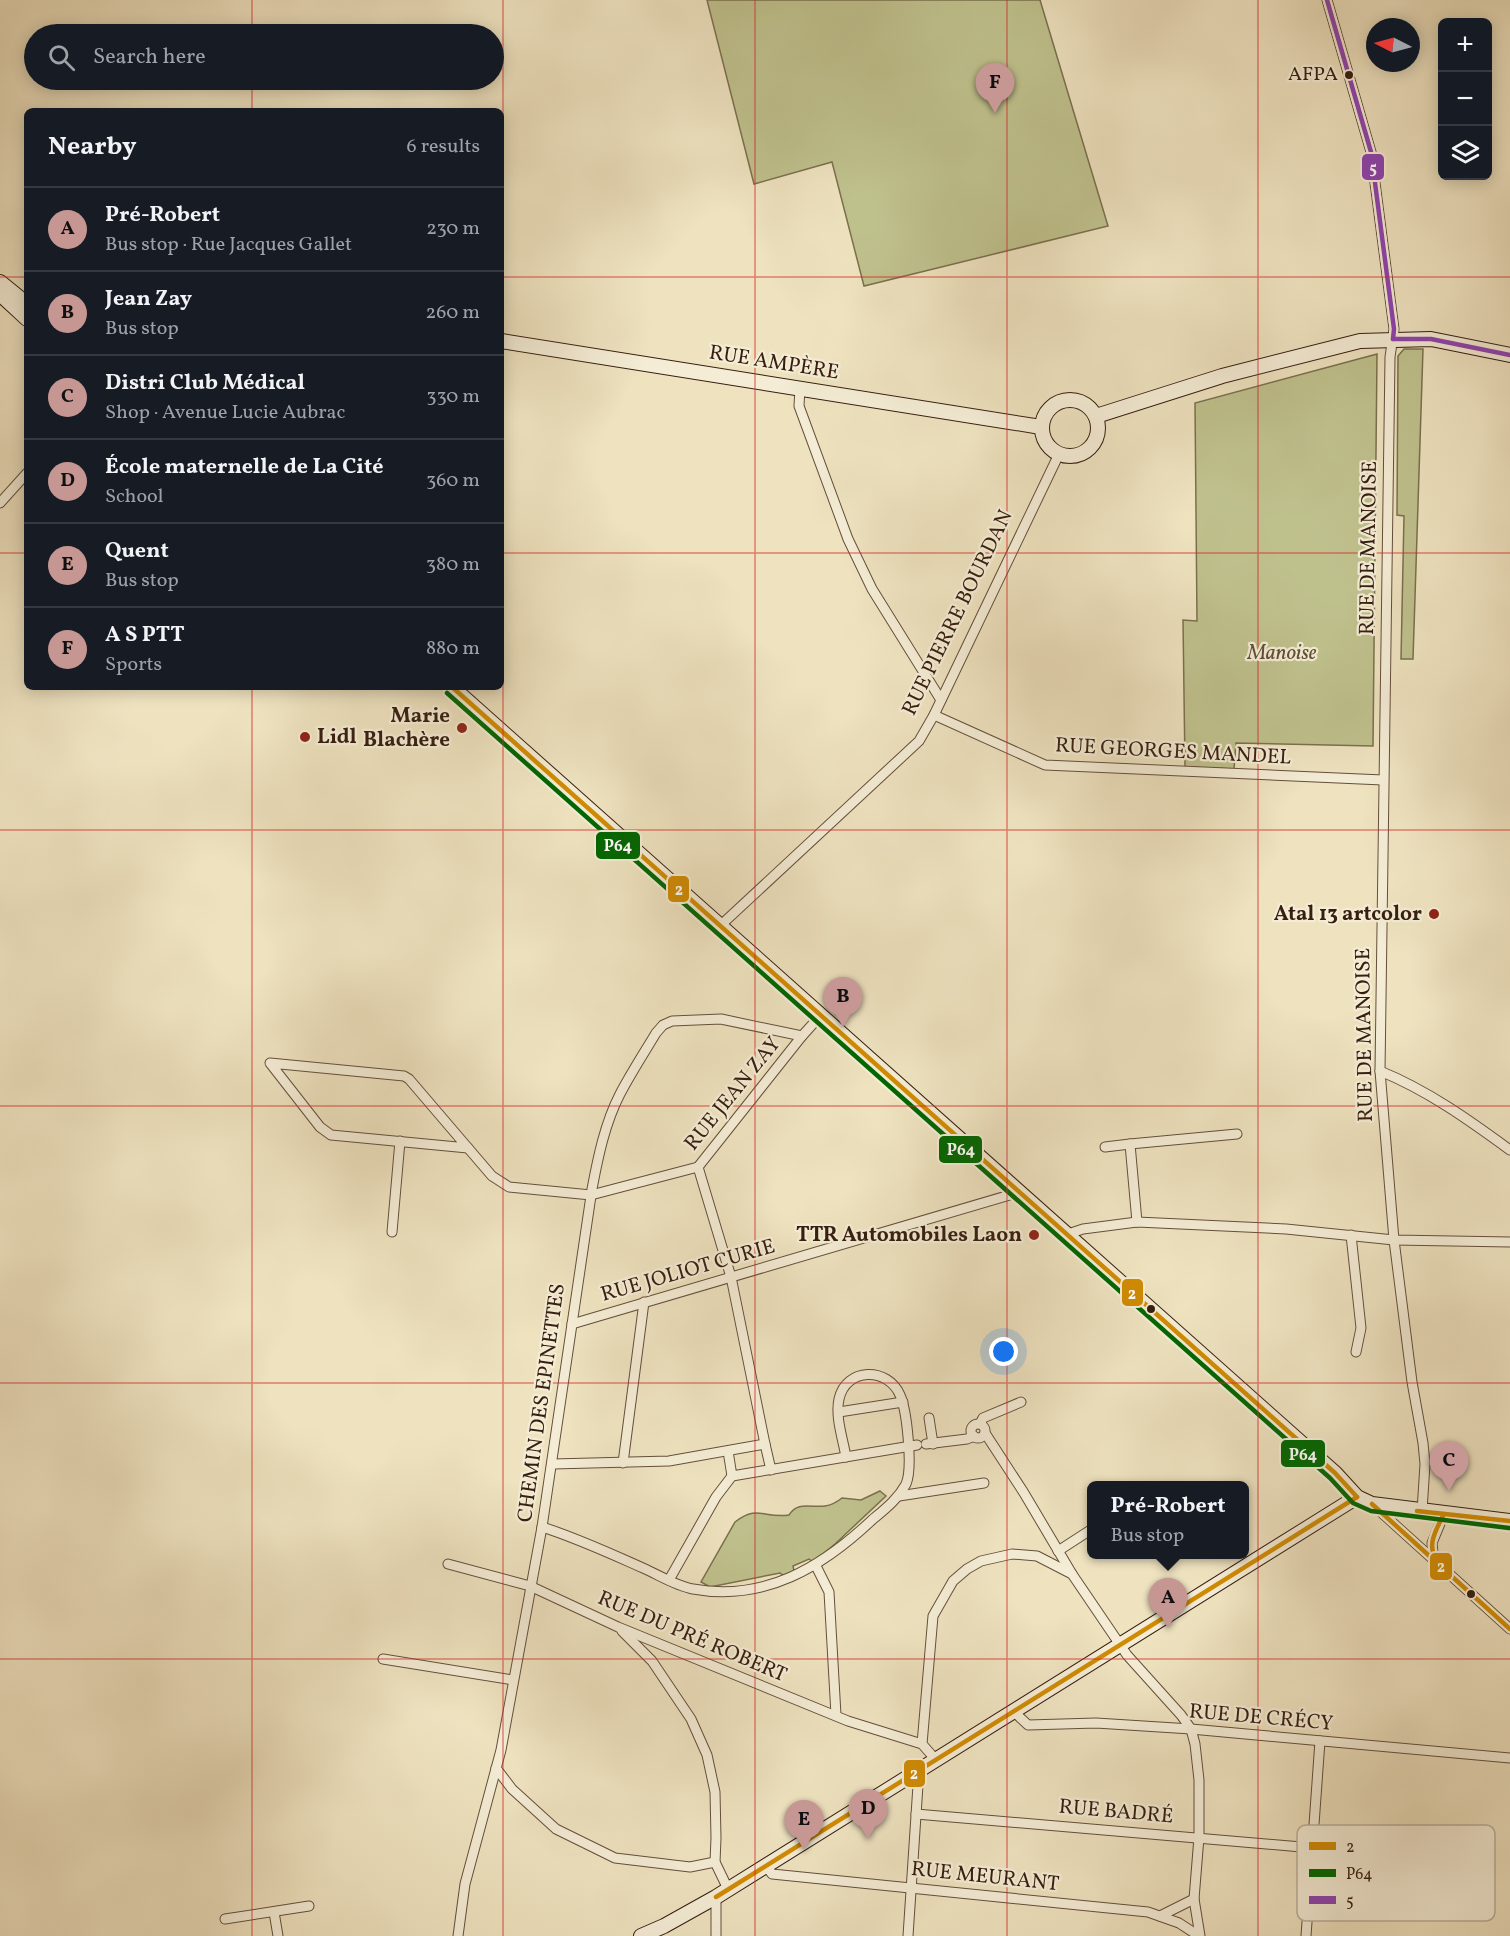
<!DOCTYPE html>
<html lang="en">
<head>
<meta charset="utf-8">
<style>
	body { margin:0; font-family:Vollkorn,serif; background:#242831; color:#f1f3f6 }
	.controls { position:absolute; right:18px; top:18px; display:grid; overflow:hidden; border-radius:9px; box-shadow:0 3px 15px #0003 }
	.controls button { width:54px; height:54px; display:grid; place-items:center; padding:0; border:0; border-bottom:2px solid #363941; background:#171b24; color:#f1f3f6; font:30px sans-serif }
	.compass { position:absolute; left:1366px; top:18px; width:54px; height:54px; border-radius:50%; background:#171b24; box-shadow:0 3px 15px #0003; rotate:276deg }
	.you { position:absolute; left:1004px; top:1352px; width:21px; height:21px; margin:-15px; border:4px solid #fff; border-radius:50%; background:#1a73e8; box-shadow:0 0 0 9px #1a73e833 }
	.badge { display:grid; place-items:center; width:39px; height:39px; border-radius:50%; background:#c59692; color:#111; font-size:20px; font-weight:700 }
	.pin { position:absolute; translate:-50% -50px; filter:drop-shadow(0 2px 3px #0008) }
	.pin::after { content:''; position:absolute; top:32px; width:21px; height:18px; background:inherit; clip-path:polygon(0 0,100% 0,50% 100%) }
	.popup { position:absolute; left:1087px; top:1481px; width:162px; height:78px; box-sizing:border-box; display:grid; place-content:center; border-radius:9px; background:#171b24; filter:drop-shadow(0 2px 4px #0005); font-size:20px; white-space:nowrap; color:#9ea1a6 }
	.popup b { font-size:22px; color:#f1f3f6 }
	.popup::after { content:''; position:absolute; left:50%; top:100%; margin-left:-12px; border:12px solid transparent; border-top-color:#171b24 }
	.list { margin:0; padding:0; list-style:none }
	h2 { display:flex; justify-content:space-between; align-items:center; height:78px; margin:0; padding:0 24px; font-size:26px }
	h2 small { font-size:20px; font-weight:400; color:#9ea1a6 }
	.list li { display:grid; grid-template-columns:39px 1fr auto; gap:18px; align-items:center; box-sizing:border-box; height:84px; padding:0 24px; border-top:2px solid #363941 }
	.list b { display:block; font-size:22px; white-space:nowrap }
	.list p { margin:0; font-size:20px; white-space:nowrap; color:#9ea1a6 }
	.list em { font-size:20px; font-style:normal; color:#9ea1a6 }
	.icon { flex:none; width:33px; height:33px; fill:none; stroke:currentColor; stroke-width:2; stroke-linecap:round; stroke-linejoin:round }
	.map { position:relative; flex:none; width:1510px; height:1936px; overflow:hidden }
	.search { position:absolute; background:#171b24; box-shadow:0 3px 15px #0003; left:24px; top:24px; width:480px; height:66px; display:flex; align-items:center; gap:15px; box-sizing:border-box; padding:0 21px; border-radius:33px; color:#9ea1a6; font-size:22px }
	.panel { position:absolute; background:#171b24; box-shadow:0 3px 15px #0003; left:24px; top:108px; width:480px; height:582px; border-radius:9px }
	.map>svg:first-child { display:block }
	.green { fill:#bfc18d; stroke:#7a704e; stroke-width:1.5 }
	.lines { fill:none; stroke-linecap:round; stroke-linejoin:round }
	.street-casing { stroke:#644f3c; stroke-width:11 }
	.secondary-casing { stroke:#361e10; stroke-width:16 }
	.street { stroke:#f4ecd5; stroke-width:9 }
	.secondary { stroke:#f4ecd5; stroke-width:14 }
	.bus-1-casing { stroke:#f4ecd5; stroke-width:9 }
	.bus-2-casing { stroke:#f4ecd5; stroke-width:9 }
	.bus-3-casing { stroke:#f4ecd5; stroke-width:9 }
	.bus-1 { stroke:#d08b03; stroke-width:4.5 }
	.bus-2 { stroke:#060; stroke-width:4.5 }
	.bus-3 { stroke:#8e44ad; stroke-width:4.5 }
	.grid { fill:none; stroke:#d62828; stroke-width:1.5; stroke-opacity:0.55 }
	.bus-dot { fill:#361e10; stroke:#f4ecd5; stroke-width:2 }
	.poi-dot { fill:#8f2418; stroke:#f4ecd5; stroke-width:2 }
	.labels { text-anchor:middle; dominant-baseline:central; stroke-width:4.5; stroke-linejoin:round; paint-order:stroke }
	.bus-label { font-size:20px; fill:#361e10; stroke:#f4ecd5; text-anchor:end }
	.street-label { font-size:21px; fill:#361e10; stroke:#f4ecd5 }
	.park-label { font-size:21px; font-style:italic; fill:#5f4f36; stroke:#f4ecd5 }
	.poi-label { font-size:21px; font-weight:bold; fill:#361e10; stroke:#f4ecd5; text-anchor:end }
	.key { fill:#f4ecd5; stroke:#bbae9a; stroke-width:1.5 }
	.key-label { font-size:16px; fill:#361e10 }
	.line-badge { stroke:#f4ecd5; stroke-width:2 }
	.badge-label { font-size:16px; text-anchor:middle; font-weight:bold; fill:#fff }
</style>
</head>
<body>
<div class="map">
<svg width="1510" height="1936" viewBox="0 0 1510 1936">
	<rect width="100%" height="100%" fill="#eee2bf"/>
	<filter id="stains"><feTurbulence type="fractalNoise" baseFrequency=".00333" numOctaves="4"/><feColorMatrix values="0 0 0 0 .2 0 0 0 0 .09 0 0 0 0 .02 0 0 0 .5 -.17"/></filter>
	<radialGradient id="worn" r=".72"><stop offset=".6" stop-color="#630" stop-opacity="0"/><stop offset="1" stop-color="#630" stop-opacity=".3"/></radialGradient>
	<!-- green -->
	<g class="green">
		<path d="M707 0H1040L1108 226 864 286 832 162 754 184Z"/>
		<path d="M1404 349H1423L1413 659H1401L1404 516 1397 515 1398 356Z"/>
		<path d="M1377 354 1373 746 1236 743 1234 769 1185 767 1183 620 1197 621 1195 403Z"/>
		<path d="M880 1491 886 1496 835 1544 813 1562 809 1559 793 1566 794 1571 784 1576 780 1573 710 1587 701 1582 735 1522C758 1504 764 1519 789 1515 798 1501 810 1508 825 1506 832 1505 837 1502 842 1498L861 1500Z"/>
	</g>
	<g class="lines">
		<defs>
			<g id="street">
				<path d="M1327 0 1371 152 1394 329 1390 357 1380 1071 1394 1240 1412 1382 1423 1443 1425 1464 1422 1511"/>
				<path d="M800 388 799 406 848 539 872 589 941 700"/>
				<path d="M0 503 27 473"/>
				<path d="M934 715 1045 765 1383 780"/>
				<path d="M721 925 919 741 934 715 1059 454"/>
				<path d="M270 1063 404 1076 409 1079 468 1148 331 1135 320 1127Z"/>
				<path d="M1380 1071C1427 1090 1469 1120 1510 1150"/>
				<path d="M1105 1147 1130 1144"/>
				<path d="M468 1148 492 1176 509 1187 591 1195 698 1167 802 1036 821 1015"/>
				<path d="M698 1167 731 1277 765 1444"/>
				<path d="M1137 1222 1130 1144 1237 1134"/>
				<path d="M392 1232 400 1141"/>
				<path d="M1068 1234 1083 1229 1137 1222 1286 1229 1394 1240 1510 1242"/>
				<path d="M1351 1235 1361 1328 1356 1352"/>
				<path d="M572 1324 1020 1192"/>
				<path d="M839 1412 903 1402"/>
				<path d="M929 1418 933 1444"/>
				<circle cx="978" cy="1431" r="7"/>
				<path d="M980 1424 983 1418 1021 1402"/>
				<path d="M985 1433 1024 1493 1072 1574"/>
				<path d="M926 1444 967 1439 974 1436"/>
				<path d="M728 1451 732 1476 917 1445"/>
				<path d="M623 1463 644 1302"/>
				<path d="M553 1464 669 1461 765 1444 771 1470"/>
				<path d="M899 1496 984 1483"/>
				<path d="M1372 1504 1510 1629"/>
				<path d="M542 1527C577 1538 609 1553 643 1568 659 1575 676 1586 693 1589 765 1602 822 1567 872 1520 885 1509 898 1499 906 1484 913 1468 907 1411 900 1395 888 1367 846 1367 839 1399 835 1417 843 1439 846 1457"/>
				<path d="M1058 1551 1092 1529"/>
				<path d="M1434 1562 1432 1543 1444 1514"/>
				<path d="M448 1564 530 1586 618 1627 848 1721 922 1744"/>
				<path d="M816 1566 829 1592 836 1715"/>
				<path d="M669 1580 716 1497 732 1476"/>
				<path d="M622 1631 652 1661 691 1719 707 1755 715 1792 716 1838 715 1862 728 1889"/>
				<path d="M383 1659 513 1680"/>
				<path d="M1013 1711 1028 1725 1096 1723 1191 1729 1510 1758"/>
				<path d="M936 1760 922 1744 933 1616 953 1581 967 1569 981 1561 1012 1554 1037 1556 1072 1574 1127 1655 1181 1715 1191 1729 1195 1744 1199 1780V1837L1194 1899 1200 1936"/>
				<path d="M496 1768 512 1789 556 1829 615 1858 690 1867 715 1862"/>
				<path d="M916 1814 1313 1848"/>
				<path d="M766 1866 772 1874 1148 1912 1179 1923 1199 1936"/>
				<path d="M274 1912 278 1936"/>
				<path d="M1160 1916 1194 1899"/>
				<path d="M225 1919 309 1906"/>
				<path d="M458 1936 465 1884 501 1750 542 1527 592 1189C598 1157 605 1123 620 1094 631 1073 644 1053 656 1033L663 1025 672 1021 721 1019 802 1036"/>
				<path d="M716 1936V1897"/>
				<path d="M908 1936 919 1770"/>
				<path d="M1306 1936 1320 1741"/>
			</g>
			<g id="secondary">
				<path d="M0 282 27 304"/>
				<path d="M0 294 27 319"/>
				<path d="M501 341 1041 427"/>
				<circle cx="1070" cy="428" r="28"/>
				<path d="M1096 416 1222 376 1360 341 1431 339 1510 355"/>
				<path d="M452 687 1335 1473 1357 1497 1372 1504 1510 1521"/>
				<path d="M641 1936 664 1926 716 1897 1357 1497"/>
			</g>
		</defs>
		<!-- street casing -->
		<use href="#street" class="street-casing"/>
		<!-- secondary casing -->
		<use href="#secondary" class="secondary-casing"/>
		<!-- street -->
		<use href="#street" class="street"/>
		<!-- secondary -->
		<use href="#secondary" class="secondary"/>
		<defs>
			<g id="bus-1">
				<path d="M452 687 1335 1473 1357 1497"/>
				<path d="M1372 1504 1510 1629"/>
				<path d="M1417 1511 1510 1521"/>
				<path d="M1444 1514C1430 1541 1425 1551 1448 1574"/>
				<path d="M716 1897 1357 1497"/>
			</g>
			<path id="bus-2" d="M447 693 1330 1478 1353 1503 1371 1511 1509 1528"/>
			<g id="bus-3">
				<path d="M1327 0 1371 152 1394 329 1393 339"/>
				<path d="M1393 339H1431L1510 355"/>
			</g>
		</defs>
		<!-- bus-1 casing -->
		<use href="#bus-1" class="bus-1-casing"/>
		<!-- bus-2 casing -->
		<use href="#bus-2" class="bus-2-casing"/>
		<!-- bus-3 casing -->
		<use href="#bus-3" class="bus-3-casing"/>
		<!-- bus-1 -->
		<use href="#bus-1" class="bus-1"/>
		<!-- bus-2 -->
		<use href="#bus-2" class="bus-2"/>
		<!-- bus-3 -->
		<use href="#bus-3" class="bus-3"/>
	</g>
	<!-- grid -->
	<path class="grid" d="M252 0V34M503 0V1936M755 0V1936M1007 0V1936M1258 0V1936M252 80V111M0 277H27M501 277H1510M0 553H27M501 553H1510M252 687V1936M0 830H1510M0 1106H1510M0 1383H1510M0 1659H1510"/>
	<!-- markers -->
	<g class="bus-dot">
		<circle cx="1349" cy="75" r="5"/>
		<circle cx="1151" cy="1309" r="5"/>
		<circle cx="1471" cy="1594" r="5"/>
	</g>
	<g class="poi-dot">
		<circle cx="462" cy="728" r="6"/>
		<circle cx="305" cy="737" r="6"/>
		<circle cx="1434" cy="914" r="6"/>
		<circle cx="1034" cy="1235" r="6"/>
	</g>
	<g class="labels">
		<!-- bus labels -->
		<g class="bus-label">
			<text x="1338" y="75">AFPA</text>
		</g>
		<!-- street labels -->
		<g class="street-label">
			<text transform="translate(774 363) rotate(9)">RUE AMPÈRE</text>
			<text transform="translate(1369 548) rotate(-89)">RUE DE MANOISE</text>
			<text transform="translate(958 613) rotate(-64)">RUE PIERRE BOURDAN</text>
			<text transform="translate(1173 752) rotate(3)">RUE GEORGES MANDEL</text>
			<text transform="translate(1365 1035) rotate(-91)">RUE DE MANOISE</text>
			<text transform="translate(733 1094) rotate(-51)">RUE JEAN ZAY</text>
			<text transform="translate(688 1271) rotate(-16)">RUE JOLIOT CURIE</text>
			<text transform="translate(542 1403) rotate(-82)">CHEMIN DES EPINETTES</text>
			<text transform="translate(692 1637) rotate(23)">RUE DU PRÉ ROBERT</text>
			<text transform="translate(1261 1718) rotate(5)">RUE DE CRÉCY</text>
			<text transform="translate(1116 1812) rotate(5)">RUE BADRÉ</text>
			<text transform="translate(985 1877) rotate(6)">RUE MEURANT</text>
		</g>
		<!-- park labels -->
		<g class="park-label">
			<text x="1282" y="653">Manoise</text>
		</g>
		<!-- poi labels -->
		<g class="poi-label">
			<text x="450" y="716">Marie<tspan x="450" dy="24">Blachère</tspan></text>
			<text x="317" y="737" text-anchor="start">Lidl</text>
			<text x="1422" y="914">Atal 13 artcolor</text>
			<text x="1022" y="1235">TTR Automobiles Laon</text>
		</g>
	</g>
	<!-- legend -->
	<rect x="1297" y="1825" width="198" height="96" rx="9" class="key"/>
	<rect x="1309" y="1842" width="27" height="8" fill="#d08b03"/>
	<rect x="1309" y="1869" width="27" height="8" fill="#060"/>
	<rect x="1309" y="1896" width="27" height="8" fill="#8e44ad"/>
	<g class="key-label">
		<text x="1346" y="1852">2</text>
		<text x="1346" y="1879">P64</text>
		<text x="1346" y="1906">5</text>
	</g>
	<g class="line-badge">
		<rect x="1361" y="153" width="24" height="28" rx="6" fill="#8e44ad"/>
		<rect x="595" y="831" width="46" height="29" rx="6" fill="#060"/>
		<rect x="667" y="875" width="23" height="28" rx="6" fill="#d08b03"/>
		<rect x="938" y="1135" width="45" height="29" rx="6" fill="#060"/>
		<rect x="1121" y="1278" width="23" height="29" rx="6" fill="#d08b03"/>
		<rect x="1280" y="1439" width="46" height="29" rx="6" fill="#060"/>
		<rect x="1429" y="1552" width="24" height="29" rx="6" fill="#d08b03"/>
		<rect x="903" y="1759" width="23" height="29" rx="6" fill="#d08b03"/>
	</g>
	<g class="badge-label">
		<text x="1373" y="173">5</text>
		<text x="618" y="851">P64</text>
		<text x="679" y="895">2</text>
		<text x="961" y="1155">P64</text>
		<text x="1132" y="1299">2</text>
		<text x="1303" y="1460">P64</text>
		<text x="1441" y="1572">2</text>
		<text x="914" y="1779">2</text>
	</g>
	<rect width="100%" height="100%" filter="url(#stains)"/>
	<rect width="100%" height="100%" fill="url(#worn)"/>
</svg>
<div class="controls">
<button>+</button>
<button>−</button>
<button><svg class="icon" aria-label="layers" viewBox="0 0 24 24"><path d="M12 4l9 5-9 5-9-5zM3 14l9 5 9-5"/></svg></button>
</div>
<svg class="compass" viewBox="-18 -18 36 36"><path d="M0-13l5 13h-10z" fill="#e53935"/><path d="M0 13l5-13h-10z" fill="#9ea1a6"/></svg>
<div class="you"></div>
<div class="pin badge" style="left:1168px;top:1628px">A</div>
<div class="popup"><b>Pré-Robert</b>Bus stop</div>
<div class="pin badge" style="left:843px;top:1027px">B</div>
<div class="pin badge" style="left:1449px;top:1491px">C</div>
<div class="pin badge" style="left:868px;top:1839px">D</div>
<div class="pin badge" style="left:804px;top:1850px">E</div>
<div class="pin badge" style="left:995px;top:113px">F</div>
<div class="search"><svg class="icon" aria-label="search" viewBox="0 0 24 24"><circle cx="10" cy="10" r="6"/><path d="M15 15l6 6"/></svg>Search here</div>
<section class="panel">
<h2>Nearby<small>6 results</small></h2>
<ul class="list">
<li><span class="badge">A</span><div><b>Pré-Robert</b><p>Bus stop · Rue Jacques Gallet</p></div><em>230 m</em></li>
<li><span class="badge">B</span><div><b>Jean Zay</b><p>Bus stop</p></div><em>260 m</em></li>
<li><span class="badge">C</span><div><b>Distri Club Médical</b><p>Shop · Avenue Lucie Aubrac</p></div><em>330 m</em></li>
<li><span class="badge">D</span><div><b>École maternelle de La Cité</b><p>School</p></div><em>360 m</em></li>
<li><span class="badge">E</span><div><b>Quent</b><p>Bus stop</p></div><em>380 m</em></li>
<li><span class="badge">F</span><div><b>A S PTT</b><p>Sports</p></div><em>880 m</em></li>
</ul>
</section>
</div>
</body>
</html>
